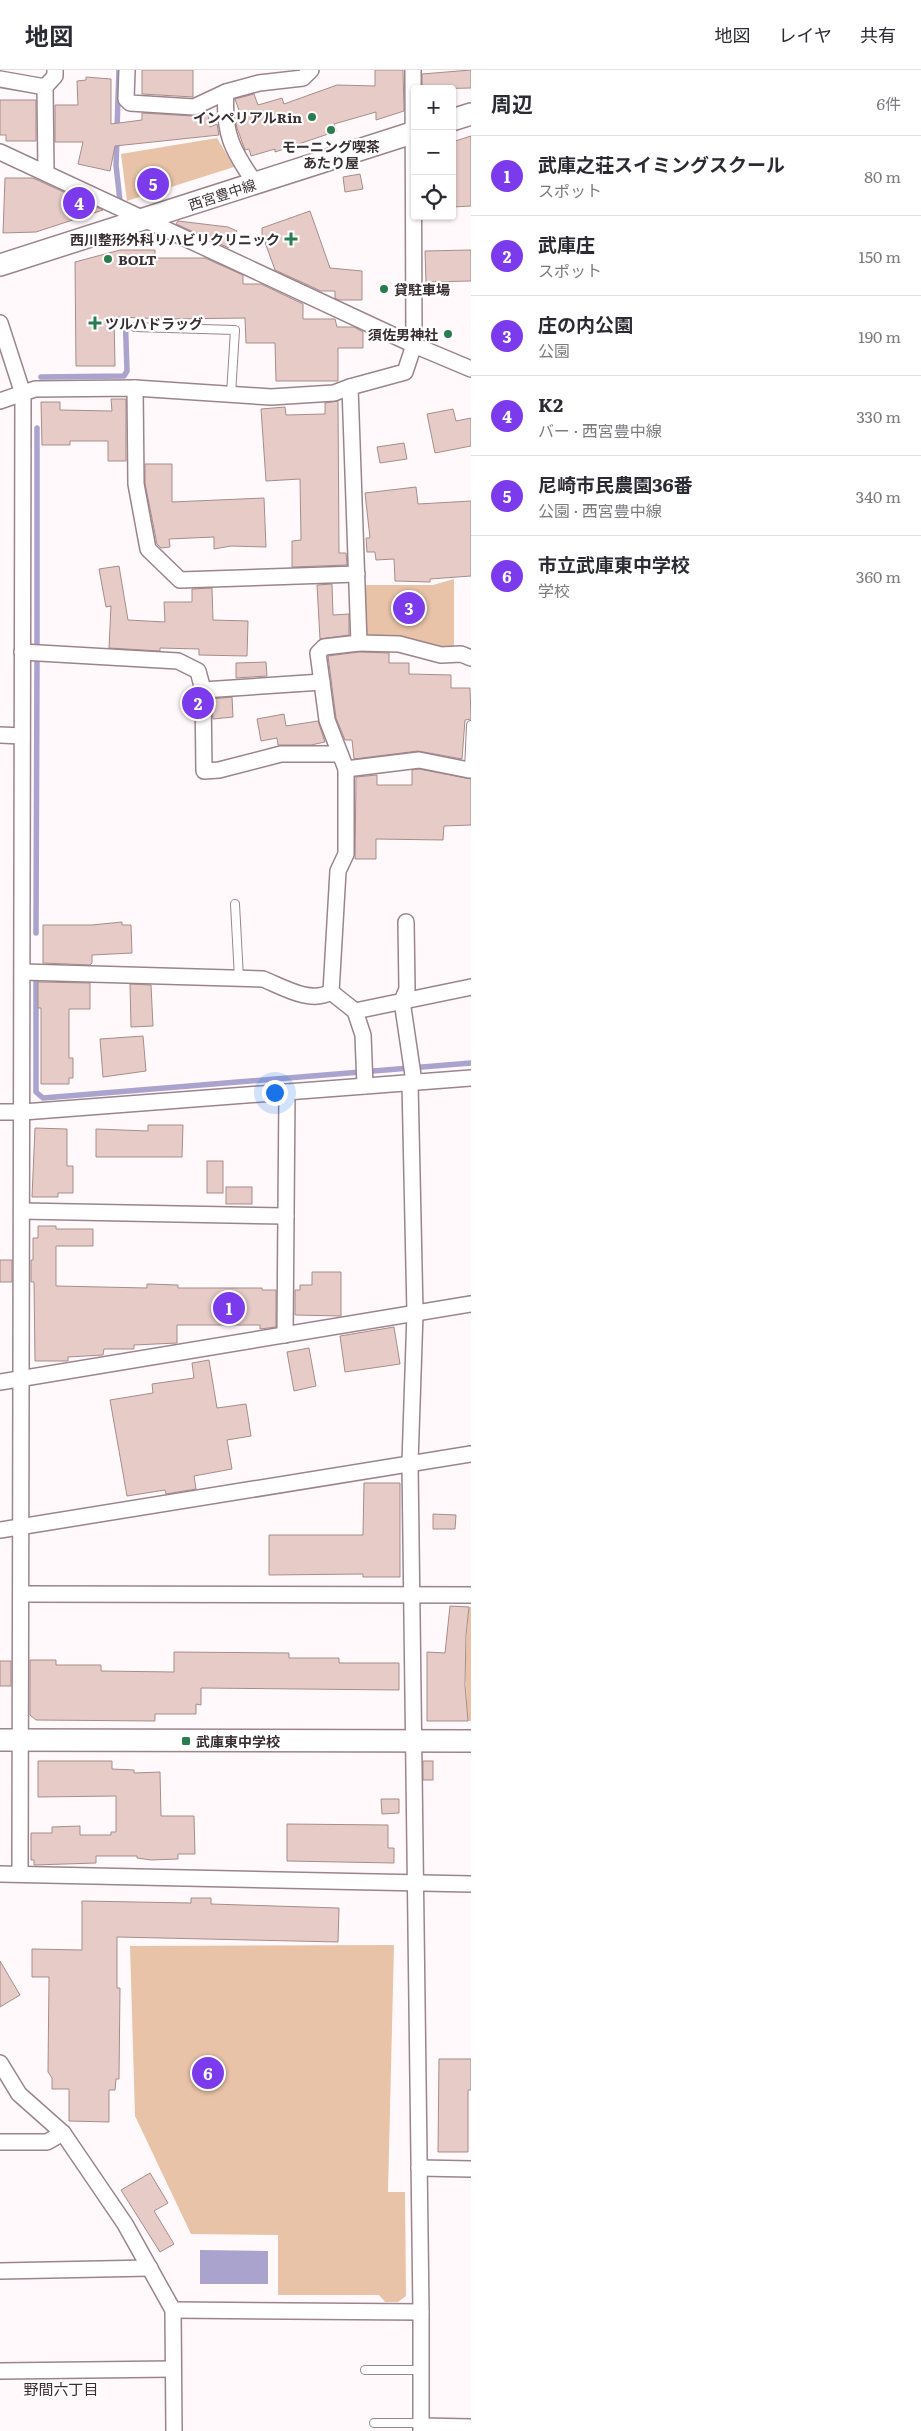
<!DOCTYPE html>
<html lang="ja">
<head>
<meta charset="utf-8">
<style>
	body { margin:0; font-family:Literata,"Noto Sans JP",serif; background:#f7f7f7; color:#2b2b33 }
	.controls { position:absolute; right:15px; top:15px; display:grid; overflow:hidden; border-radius:5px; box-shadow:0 1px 4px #0004 }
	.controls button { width:45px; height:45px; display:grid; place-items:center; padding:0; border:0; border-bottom:1px solid #e1e1e2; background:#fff; color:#2b2b33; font:25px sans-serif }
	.you { position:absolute; left:274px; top:1022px; width:18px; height:18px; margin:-12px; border:4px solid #fff; border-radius:50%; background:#1a73e8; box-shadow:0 0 0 8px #1a73e833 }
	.badge { display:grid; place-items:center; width:32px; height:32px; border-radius:50%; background:#7c3aed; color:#fff; font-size:16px; font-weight:700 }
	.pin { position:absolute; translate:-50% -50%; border:2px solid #fff; box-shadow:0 1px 5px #0006 }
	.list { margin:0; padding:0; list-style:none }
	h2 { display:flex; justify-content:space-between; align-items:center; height:65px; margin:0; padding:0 20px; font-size:21px }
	h2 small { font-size:16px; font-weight:400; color:#7c7c81 }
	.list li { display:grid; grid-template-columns:32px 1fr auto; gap:15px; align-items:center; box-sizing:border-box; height:80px; padding:0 20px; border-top:1px solid #e1e1e2 }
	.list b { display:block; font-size:19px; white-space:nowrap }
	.list p { margin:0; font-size:16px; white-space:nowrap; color:#7c7c81 }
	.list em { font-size:16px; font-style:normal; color:#7c7c81 }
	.icon { flex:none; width:28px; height:28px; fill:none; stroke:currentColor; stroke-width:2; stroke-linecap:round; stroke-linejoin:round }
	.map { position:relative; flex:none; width:471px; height:2361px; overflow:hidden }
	header { display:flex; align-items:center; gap:30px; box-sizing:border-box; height:70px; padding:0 25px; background:#fff; border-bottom:1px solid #e1e1e2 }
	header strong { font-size:24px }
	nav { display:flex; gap:28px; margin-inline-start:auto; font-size:18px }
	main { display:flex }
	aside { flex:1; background:#fff }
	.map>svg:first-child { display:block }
	.green { fill:#e8c3a7 }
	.water { fill:#a9a3ce }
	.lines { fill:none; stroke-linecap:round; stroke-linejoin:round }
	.stream { stroke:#a9a3ce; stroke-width:5.5 }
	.building { fill:#e6cbc7; stroke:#a78d8a }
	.lane-casing { stroke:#9c848c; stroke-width:10 }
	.street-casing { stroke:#9c848c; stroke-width:18 }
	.secondary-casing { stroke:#9c848c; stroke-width:24 }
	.lane { stroke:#fff; stroke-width:8 }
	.street { stroke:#fff; stroke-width:15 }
	.secondary { stroke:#fff; stroke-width:21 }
	.poi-dot { fill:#297c4e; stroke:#fff; stroke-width:2 }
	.labels { text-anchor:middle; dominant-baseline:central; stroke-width:4.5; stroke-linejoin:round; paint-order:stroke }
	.poi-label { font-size:14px; font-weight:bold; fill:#392f32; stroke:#fff; text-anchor:start }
	.street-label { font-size:14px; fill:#392f32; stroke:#fff }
	.neighbourhood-label { font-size:15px; fill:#3f2b33; stroke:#fff }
</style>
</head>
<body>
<header>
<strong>地図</strong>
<nav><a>地図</a><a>レイヤ</a><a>共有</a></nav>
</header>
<main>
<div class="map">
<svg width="471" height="2361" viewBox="0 0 471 2361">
	<rect width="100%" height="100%" fill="#fff9fb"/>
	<!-- green -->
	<g class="green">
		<path d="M217 68 234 97 127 131 121 84Z"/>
		<path d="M454 509V578L451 580 407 570 366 565 363 561 362 515H433Z"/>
		<path d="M469 1537H471V1651H468C465 1613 465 1575 469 1537Z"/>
		<path d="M394 1875 388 2122H405L406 2226 398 2232H385L379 2225H278V2165L191 2164 135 2046 130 1876Z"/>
	</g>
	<!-- water -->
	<path class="water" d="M200 2180 268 2181V2214H200Z"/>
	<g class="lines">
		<!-- stream -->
		<g class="stream">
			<path d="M117 59 119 0"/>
			<path d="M117 68 116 95 120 131"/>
			<path d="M41 307 124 306 127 301 125 240"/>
			<path d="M37 573V358"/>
			<path d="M36 863 37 591"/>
			<path d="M36 911V1022L43 1028 471 993"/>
		</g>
	</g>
	<!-- building -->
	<g class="building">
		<path d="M142 0H193V27L142 24Z"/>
		<path d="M375 0H403L404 41 376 50V42L334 54 337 61 275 82V79L251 86 249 79 245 80 237 58 235 48 241 46 235 29 254 24 258 35 282 28 284 34 337 15 375 16Z"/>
		<path d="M471 0V18L422 19V4Z"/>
		<path d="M86 7 111 9V54L142 50V43L193 46 208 43 210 57 217 54 219 65 115 76 110 101 78 94 83 72H55V35H78L77 11 86 10Z"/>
		<path d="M0 30H36V71H6V65H0Z"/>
		<path d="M471 66V136L452 137V72Z"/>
		<path d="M360 104 363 119 345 122 343 107Z"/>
		<path d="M5 108H33L103 140 36 162 3 163Z"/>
		<path d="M310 141 330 198 362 201V230H339L335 228V221H321L275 200 262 164V158Z"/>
		<path d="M178 151 228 157 237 161 229 178 176 154Z"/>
		<path d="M120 180H155V188H205L243 205V214H261L303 234V249H335L337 257H354L363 262V278H338V311H276L275 273H246L245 248 167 249 114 247 115 296H76L75 192Z"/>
		<path d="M471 180V211L426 212 425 181Z"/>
		<path d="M111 329H126V391H108V371H70V375H42L41 332H60V340L112 341Z"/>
		<path d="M338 331 339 483H346L347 495 292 497V471L301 470 300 409 266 411 261 339 285 337 286 345 325 344V333Z"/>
		<path d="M453 339 456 351 471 348V376L435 383 427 344Z"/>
		<path d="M404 373 407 389 380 393 377 377Z"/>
		<path d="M145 394H172V432L264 428 266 477 231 476 214 479V467L169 469 170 477 161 478 157 474 145 413Z"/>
		<path d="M416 417 418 434 471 431V506L430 509V512L395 511 394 489 376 490 375 482H367L366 468H370L365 423Z"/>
		<path d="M119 496 128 550 165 552 164 532H192V519L212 518 213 550 248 551 247 586 199 585V579L160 578V581L109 578 111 536 106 537 99 499Z"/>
		<path d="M332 514 333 545 349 544V565L320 569 317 515Z"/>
		<path d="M359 582 389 583V593H409V604L451 605V618H470L471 649 465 650 462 689 418 681 354 689 352 670H345L336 648 328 586Z"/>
		<path d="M266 592 267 606 236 608V593Z"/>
		<path d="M232 627 233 647 213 649 212 629Z"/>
		<path d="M284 644 286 656 318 651 325 672 311 675H278L277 668 261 671 257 649Z"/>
		<path d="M419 699 471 709V755L444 756 443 770 376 769V789H355L356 707 377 705V715H412V700Z"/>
		<path d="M122 852V855H131L132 883 92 885V893L90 895 43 893V855H92Z"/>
		<path d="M38 912 90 913V939H69V988H73V1008H69V1014H41V938H38Z"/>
		<path d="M130 914 151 915 153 956 131 957Z"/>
		<path d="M143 966 146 1001 103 1007 100 969Z"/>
		<path d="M148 1055H183L182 1087H96V1059L148 1061Z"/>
		<path d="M35 1058 67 1059V1096H73V1123H58V1127H32Z"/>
		<rect x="207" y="1091" width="16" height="32"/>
		<rect x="226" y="1117" width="26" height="17"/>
		<path d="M38 1156H56V1159H93V1176H56V1216L147 1218V1214L178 1215V1218H262V1220H276V1257L260 1259V1255H177V1273L134 1275V1279H104L103 1285 68 1287V1291H35L34 1212H31V1190H33V1168H38Z"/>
		<rect x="0" y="1190" width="12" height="22"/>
		<path d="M312 1202H341V1246L295 1245V1220H300V1215H312Z"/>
		<path d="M394 1257 400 1294 345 1302 340 1266Z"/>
		<path d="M309 1278 316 1316 294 1321 287 1282Z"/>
		<path d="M209 1290 217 1338 246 1334 251 1366 227 1370 232 1399 194 1406 196 1419 166 1424 165 1420 127 1426 110 1330 153 1323 152 1314 194 1308 192 1293Z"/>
		<path d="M364 1413H400V1507H363V1504L269 1505V1465H363Z"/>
		<path d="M433 1444 456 1445 455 1459H433Z"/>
		<path d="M450 1536 469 1537 466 1565 465 1615 468 1651H427V1582L445 1583Z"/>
		<path d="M174 1582 289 1583V1588H339V1593H399V1620L201 1618V1635L196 1634V1644H155V1651L36 1650 30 1645V1590H56V1595H101V1601L174 1602Z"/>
		<rect x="0" y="1591" width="11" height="25"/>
		<path d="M38 1691H112V1699L134 1700V1703L160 1702 161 1746H194L195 1784H178V1789L151 1790 137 1788V1786H96V1793L34 1795V1790H31V1763H52V1757L80 1756V1765H111V1762H116V1726L38 1727Z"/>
		<rect x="423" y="1691" width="10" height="19"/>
		<path d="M381 1729H399V1743L382 1744Z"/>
		<path d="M287 1754 388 1755V1778H394V1793L287 1791Z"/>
		<path d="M191 1828H211V1834L339 1838 338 1872 117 1867V1918H120L119 2009H116L115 2020H109V2052L69 2051V2019H52V2008L48 2002 49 1907H32V1879L82 1880V1831L191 1833Z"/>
		<path d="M0 1891 20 1925 0 1937Z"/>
		<path d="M439 1989H471V2020H468V2082H438Z"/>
		<path d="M150 2103 168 2133 154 2141 174 2174 160 2182 121 2120Z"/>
	</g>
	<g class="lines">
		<defs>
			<g id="lane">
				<path d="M135 257 235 260 231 324"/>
				<path d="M469 700 471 655"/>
				<path d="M235 834 239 908"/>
				<path d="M365 2300H421"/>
				<path d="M374 2353H421"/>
			</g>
			<g id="street">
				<path d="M127 0 126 29 130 33 194 37 226 22 259 13 303 8 311 0"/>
				<path d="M0 9 45 17 55 6V0"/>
				<path d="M45 17 46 103"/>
				<path d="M226 22C223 63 232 80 255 113"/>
				<path d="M0 82 414 275 471 299"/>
				<path d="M0 253 23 324 20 1804"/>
				<path d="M135 318 136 414 148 479 180 510 357 504"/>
				<path d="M0 331 35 319 135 318 271 327 334 323 350 317"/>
				<path d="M359 573 399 574 441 585 461 584 471 588"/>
				<path d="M22 582 178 591 198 601 203 620 204 701 219 700 281 684H340"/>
				<path d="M203 620 322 612"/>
				<path d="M0 665 22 666"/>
				<path d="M346 699 419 690 469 700"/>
				<path d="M406 852 407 919 402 931 414 1012"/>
				<path d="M23 902 263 909C283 917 310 934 331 922"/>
				<path d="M355 941 471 917"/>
				<path d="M410 1013 415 1243 410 1393 421 2242V2361"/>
				<path d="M365 1016 363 965 355 941 331 922 338 801 346 784V699L327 650 318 583 324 577 359 573 350 317 405 302 414 275 413 0"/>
				<path d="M0 1042H23L471 1008"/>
				<path d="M22 1141 286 1146"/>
				<path d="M285 1265 287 1022"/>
				<path d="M0 1312 471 1234"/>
				<path d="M0 1460 471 1384"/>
				<path d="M21 1524 471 1525"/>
				<path d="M0 1804 471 1814"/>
				<path d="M0 1993 19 2024 63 2063 125 2154 173 2240 174 2361"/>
				<path d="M0 2072H47L63 2063"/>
				<path d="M419 2098 471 2099"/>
				<path d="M0 2201 150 2198"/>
				<path d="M173 2240 421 2242"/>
				<path d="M0 2301 173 2299"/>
				<path d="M421 2356 471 2357"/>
			</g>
			<g id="secondary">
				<path d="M452 50 471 44"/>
				<path d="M0 195 415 62"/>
				<path d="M0 1670 471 1671"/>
			</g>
		</defs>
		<!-- lane casing -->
		<use href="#lane" class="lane-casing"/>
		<!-- street casing -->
		<use href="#street" class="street-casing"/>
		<!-- secondary casing -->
		<use href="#secondary" class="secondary-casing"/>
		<!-- lane -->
		<use href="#lane" class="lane"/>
		<!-- street -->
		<use href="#street" class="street"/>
		<!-- secondary -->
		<use href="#secondary" class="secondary"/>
	</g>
	<!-- markers -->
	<g class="poi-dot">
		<circle cx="312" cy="47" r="5"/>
		<circle cx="331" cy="60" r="5"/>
		<path d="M288.5 161.5h5v5h5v5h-5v5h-5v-5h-5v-5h5z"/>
		<circle cx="108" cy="189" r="5"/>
		<circle cx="384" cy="219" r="5"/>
		<path d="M92.5 245.5h5v5h5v5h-5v5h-5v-5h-5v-5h5z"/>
		<circle cx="448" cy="264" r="5"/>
		<rect x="181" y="1666" width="10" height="10" rx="2.5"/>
	</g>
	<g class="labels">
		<!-- poi labels -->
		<g class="poi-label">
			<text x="302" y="47" text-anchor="end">インペリアルRin</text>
			<text x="331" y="76" text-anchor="middle">モーニング喫茶<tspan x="331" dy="16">あたり屋</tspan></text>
			<text x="280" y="169" text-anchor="end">西川整形外科リハビリクリニック</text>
			<text x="118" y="189">BOLT</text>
			<text x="394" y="219">貸駐車場</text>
			<text x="105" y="253">ツルハドラッグ</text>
			<text x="438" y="264" text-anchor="end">須佐男神社</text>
			<text x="196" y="1671">武庫東中学校</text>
		</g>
		<!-- street labels -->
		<g class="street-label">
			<text transform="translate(222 124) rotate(-18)">西宮豊中線</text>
		</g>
		<!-- neighbourhood labels -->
		<g class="neighbourhood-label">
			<text x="61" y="2318">野間六丁目</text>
		</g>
	</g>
</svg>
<div class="controls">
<button>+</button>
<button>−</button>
<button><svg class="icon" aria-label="locate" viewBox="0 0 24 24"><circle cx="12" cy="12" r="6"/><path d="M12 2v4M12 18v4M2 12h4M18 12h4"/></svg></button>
</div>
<div class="you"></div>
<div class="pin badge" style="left:229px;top:1238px">1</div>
<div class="pin badge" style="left:198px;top:633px">2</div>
<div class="pin badge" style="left:409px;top:538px">3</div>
<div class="pin badge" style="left:79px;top:133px">4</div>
<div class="pin badge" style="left:153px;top:114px">5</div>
<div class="pin badge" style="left:208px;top:2003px">6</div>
</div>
<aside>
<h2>周辺<small>6件</small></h2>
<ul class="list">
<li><span class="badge">1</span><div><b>武庫之荘スイミングスクール</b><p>スポット</p></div><em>80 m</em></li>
<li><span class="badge">2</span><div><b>武庫庄</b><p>スポット</p></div><em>150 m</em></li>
<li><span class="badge">3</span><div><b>庄の内公園</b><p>公園</p></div><em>190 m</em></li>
<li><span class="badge">4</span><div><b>K2</b><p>バー · 西宮豊中線</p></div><em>330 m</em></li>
<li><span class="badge">5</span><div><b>尼崎市民農園36番</b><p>公園 · 西宮豊中線</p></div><em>340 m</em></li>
<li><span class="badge">6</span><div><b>市立武庫東中学校</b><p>学校</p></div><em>360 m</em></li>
</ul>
</aside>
</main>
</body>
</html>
